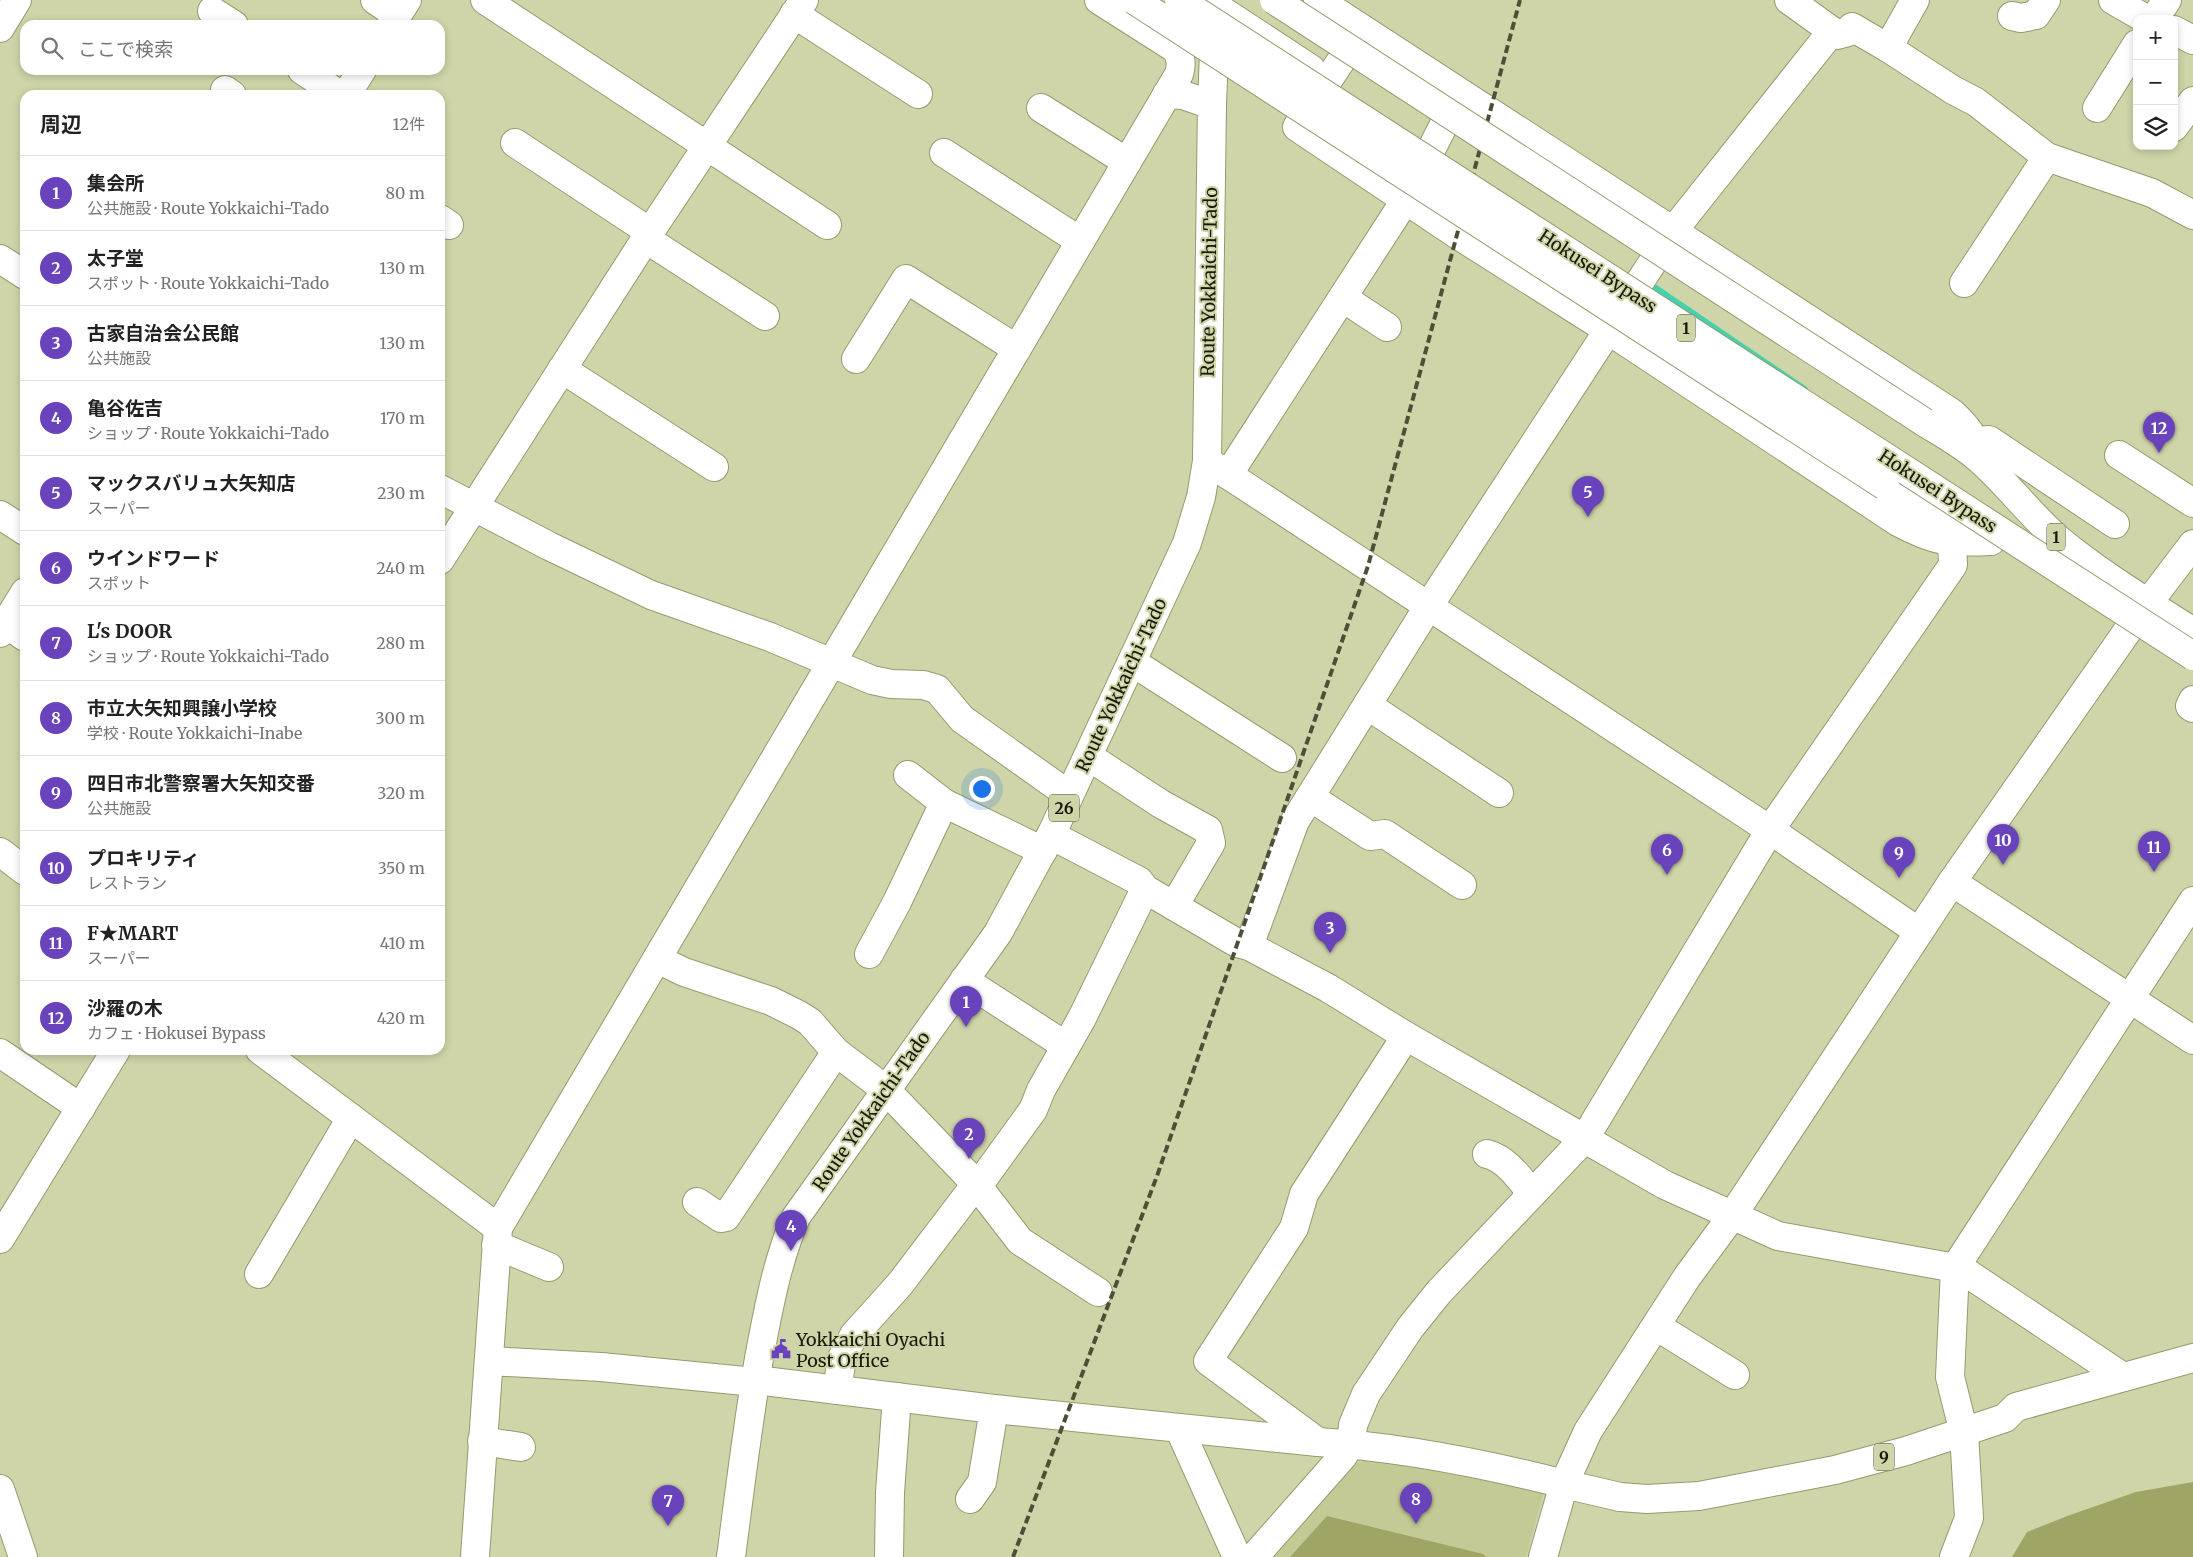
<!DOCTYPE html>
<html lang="ja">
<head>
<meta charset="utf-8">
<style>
	body { margin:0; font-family:Merriweather,"Noto Sans JP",serif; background:#f2f2f2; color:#222 }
	.controls { position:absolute; right:15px; top:15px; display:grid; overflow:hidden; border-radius:10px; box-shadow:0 2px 8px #0003 }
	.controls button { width:45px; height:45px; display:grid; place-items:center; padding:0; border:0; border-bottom:1px solid #e0e0e0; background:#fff; color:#222; font:25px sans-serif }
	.you { position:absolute; left:981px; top:788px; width:18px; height:18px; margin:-12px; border:4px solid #fff; border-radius:50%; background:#1a73e8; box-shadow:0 0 0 8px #1a73e833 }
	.badge { display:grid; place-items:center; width:32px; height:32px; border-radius:50%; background:#6943bb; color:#fff; font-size:16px; font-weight:700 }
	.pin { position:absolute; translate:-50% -41px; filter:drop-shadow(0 1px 2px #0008) }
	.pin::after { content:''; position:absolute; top:26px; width:18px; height:15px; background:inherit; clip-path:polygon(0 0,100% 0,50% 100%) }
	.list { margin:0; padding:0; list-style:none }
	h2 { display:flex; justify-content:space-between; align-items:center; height:65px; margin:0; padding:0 20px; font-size:21px }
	h2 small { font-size:16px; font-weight:400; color:#767676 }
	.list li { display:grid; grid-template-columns:32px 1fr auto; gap:15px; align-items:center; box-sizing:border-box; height:75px; padding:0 20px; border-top:1px solid #e0e0e0 }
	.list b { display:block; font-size:19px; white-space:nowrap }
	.list p { margin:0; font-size:16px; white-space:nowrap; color:#767676 }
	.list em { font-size:16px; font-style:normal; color:#767676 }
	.icon { flex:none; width:28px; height:28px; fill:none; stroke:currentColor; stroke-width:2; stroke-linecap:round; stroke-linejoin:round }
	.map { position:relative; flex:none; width:2193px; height:1557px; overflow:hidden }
	.search { position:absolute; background:#fff; box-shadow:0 2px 8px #0003; left:20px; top:20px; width:425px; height:55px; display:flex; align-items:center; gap:12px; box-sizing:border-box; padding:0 18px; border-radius:15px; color:#767676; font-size:19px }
	.panel { position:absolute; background:#fff; box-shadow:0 2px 8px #0003; left:20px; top:90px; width:425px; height:965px; border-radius:15px }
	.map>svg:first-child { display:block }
	.built { fill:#c4ca96 }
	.green { fill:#9fa564 }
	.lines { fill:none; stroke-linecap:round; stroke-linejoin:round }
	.stream { stroke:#43d2af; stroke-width:5.5 }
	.minor-casing { stroke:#969a6f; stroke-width:30 }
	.major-casing { stroke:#969a6f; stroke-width:30 }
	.highway-casing { stroke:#969a6f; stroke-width:30 }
	.minor { stroke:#fff; stroke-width:28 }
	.major { stroke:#fff; stroke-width:28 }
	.highway { stroke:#fff; stroke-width:28 }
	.rail { stroke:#4d5037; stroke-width:4; stroke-dasharray:8 4; stroke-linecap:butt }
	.highway-bridge-casing { stroke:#969a6f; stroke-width:30; stroke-linecap:butt }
	.highway-bridge { stroke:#fff; stroke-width:28 }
	.labels { text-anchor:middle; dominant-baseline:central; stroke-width:4; stroke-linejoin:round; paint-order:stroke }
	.shield { fill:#cfd5a8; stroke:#4f5239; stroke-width:1 }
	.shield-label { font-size:16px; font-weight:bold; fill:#181a09 }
	.street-label { font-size:18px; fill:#181a09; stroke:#cfd5a8 }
	.poi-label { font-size:18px; fill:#181a09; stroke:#cfd5a8; text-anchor:start }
</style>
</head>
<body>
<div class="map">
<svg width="2193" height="1557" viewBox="0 0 2193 1557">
	<rect width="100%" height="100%" fill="#cfd5a8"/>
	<!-- built -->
	<path class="built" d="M1369 1459 1544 1491 1526 1557H1268L1344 1468Z"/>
	<!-- green -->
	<g class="green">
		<path d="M2193 1482V1557H2012L2027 1532 2070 1515 2136 1492Z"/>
		<path d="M1327 1516 1483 1554 1486 1557H1290Z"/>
	</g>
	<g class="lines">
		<!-- stream -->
		<path class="stream" d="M1649 283 1805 389"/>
		<defs>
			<g id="minor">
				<path d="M375 0 397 15"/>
				<path d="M485 0 827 225"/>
				<path d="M1206 0 1311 69"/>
				<path d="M1318 0 1673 231"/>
				<path d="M2113 0 2146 19"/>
				<path d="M212 11 234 25"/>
				<path d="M794 14 918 94"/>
				<path d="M2012 16 2021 18 2036 15 2046 0"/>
				<path d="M2154 19 2167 0"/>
				<path d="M391 25 407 0"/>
				<path d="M0 28 17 0"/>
				<path d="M1362 29 1297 127 1458 235 1608 330"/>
				<path d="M2174 30 2193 40"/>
				<path d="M1832 31 1837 35 1848 32 1852 27 1888 48 1915 0"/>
				<path d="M1888 48 1953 90 1976 102 2047 157 2152 193 2193 215"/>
				<path d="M302 70 340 95"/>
				<path d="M225 90 232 95"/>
				<path d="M1167 94 1183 95 1212 105"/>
				<path d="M346 95 362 70"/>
				<path d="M1041 108 1127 162"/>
				<path d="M2097 108 2137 44"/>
				<path d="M2174 127 2193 101"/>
				<path d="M515 143 650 232"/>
				<path d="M944 153 1080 241"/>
				<path d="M440 219 449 225"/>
				<path d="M646 239 765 316"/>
				<path d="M0 259 25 275"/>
				<path d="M1964 283 2047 157"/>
				<path d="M1343 298 1387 327"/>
				<path d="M856 359 906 279 1017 349"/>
				<path d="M562 369 714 467"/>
				<path d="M1975 441 1989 440 2115 524"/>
				<path d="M2119 455 2193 503"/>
				<path d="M1207 461 1770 830 1919 932"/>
				<path d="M1228 475 1406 199 1460 93"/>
				<path d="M440 489 549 546 651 595 770 637 872 680 891 684 923 685 937 689 962 719 1069 795"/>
				<path d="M0 515 25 531"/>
				<path d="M440 560 650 232 804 0"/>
				<path d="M6 624 25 637"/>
				<path d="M0 633 25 592"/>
				<path d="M1132 662 1282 758"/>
				<path d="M1367 705 1499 793"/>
				<path d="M1088 756 1161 804 1208 830 1211 843 1174 906"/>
				<path d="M1310 797 1370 836 1385 834 1462 885"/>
				<path d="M944 803 1043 851"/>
				<path d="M1051 835 1139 881 1145 889 1237 943 1249 946 1328 988 1406 1036 1665 1185 1778 1236 1961 1269 2123 1377"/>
				<path d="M0 852 25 871"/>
				<path d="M1952 882 2193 1040"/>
				<path d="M1249 946 1295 821 1428 607 1673 231 1832 31 1789 0"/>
				<path d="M869 954 897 902 944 803 908 775"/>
				<path d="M657 959 684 972 771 1001 799 1015 810 1022 836 1052"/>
				<path d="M964 980 1066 1046"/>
				<path d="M260 1050 498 1228"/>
				<path d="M0 1053 81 1108"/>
				<path d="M1487 1154C1507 1159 1520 1179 1532 1194"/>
				<path d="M697 1202 721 1218 726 1217 836 1052 885 1089 976 1184 1020 1241 1098 1292"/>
				<path d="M0 1239 116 1050"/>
				<path d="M496 1245 549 1267"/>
				<path d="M259 1274 351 1118"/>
				<path d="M1656 1326 1735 1375"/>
				<path d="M489 1361 601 1367 755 1382 764 1381 994 1409 1318 1442C1402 1447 1482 1463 1564 1484L1588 1431 1687 1277 1732 1216 1952 882 2133 623 2193 544"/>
				<path d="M837 1390 842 1358 854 1335 900 1284 976 1184 983 1179 1033 1110 1041 1090 1082 1018 1145 889"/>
				<path d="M1179 1428 1237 1557"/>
				<path d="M482 1441 521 1447"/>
				<path d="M1318 1442 1208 1361 1294 1228 1304 1194 1406 1036"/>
				<path d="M0 1489 23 1557"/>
				<path d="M970 1499 982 1482 994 1409"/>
				<path d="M475 1557 498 1228 1179 74C1182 64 1181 58 1176 49L1099 0"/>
				<path d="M889 1557 890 1492 897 1397"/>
				<path d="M1254 1557 1343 1456 1351 1444 1353 1425 1366 1394 1410 1328 1439 1292 1585 1138 1770 830 1953 565 1952 542"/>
				<path d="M1954 1557 1969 1518 1964 1433 1950 1377 1955 1268 2193 901"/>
			</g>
			<g id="major">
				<path d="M731 1557C740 1489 748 1420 760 1353 769 1306 777 1261 796 1217L998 933 1051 835 1187 543 1201 497 1207 461 1212 105 1216 0"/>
				<path d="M1543 1557 1564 1484 1620 1497 1647 1499 1699 1496 1835 1470 1906 1451 2005 1418 2016 1407 2193 1358"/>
			</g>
			<g id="highway">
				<path d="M1673 231 1952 413C1968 428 1974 435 1977 457"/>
				<path d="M1608 330 1898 522C1935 542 1950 543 1991 541"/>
				<path d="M1924 422C1942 433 1962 444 1978 458 2007 483 2029 514 2058 539 2100 574 2147 602 2193 632"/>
				<path d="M1885 486 1936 517 1981 537"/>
				<path d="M2193 700 2190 706 2193 708"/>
			</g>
		</defs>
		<!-- minor casing -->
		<use href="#minor" class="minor-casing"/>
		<!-- major casing -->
		<use href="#major" class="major-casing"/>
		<!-- highway casing -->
		<use href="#highway" class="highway-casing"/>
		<!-- minor -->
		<use href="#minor" class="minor"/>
		<!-- major -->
		<use href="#major" class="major"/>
		<!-- highway -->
		<use href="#highway" class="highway"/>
		<!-- rail -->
		<path class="rail" d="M1013 1557 1157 1176 1368 566 1520 0"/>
		<defs>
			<g id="highway-bridge">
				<path d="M1134 0 1885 486"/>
				<path d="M1179 0 2193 656"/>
				<path d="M1274 0 1924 422"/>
			</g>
		</defs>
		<!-- highway-bridge casing -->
		<use href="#highway-bridge" class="highway-bridge-casing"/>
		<!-- highway-bridge -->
		<use href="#highway-bridge" class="highway-bridge"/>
	</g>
	<!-- icons -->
	<defs>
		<symbol id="civic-bare" viewBox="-9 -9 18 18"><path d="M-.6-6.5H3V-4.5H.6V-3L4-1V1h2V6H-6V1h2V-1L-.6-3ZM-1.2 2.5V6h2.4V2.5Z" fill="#6943bb" stroke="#cfd5a8" stroke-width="2.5" paint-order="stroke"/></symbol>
	</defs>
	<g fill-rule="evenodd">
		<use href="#civic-bare" x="767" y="1335" width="28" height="28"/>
	</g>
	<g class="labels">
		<!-- shield labels -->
		<g class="shield">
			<rect x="1677" y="314.5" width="18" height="27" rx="4"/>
			<rect x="2047" y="523.5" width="18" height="27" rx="4"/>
			<rect x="1049" y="794.5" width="30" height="27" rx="4"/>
			<rect x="1874" y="1443.5" width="20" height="27" rx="4"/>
		</g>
		<g class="shield-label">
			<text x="1686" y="328">1</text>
			<text x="2056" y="537">1</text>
			<text x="1064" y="808">26</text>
			<text x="1884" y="1457">9</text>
		</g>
		<!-- street labels -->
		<g class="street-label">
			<text transform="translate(1598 271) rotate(33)">Hokusei Bypass</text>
			<text transform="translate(1209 282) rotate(-89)">Route Yokkaichi-Tado</text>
			<text transform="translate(1938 491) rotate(33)">Hokusei Bypass</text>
			<text transform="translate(1121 685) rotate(-65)">Route Yokkaichi-Tado</text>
			<text transform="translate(871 1111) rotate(-55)">Route Yokkaichi-Tado</text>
		</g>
		<!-- poi labels -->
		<g class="poi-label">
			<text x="796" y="1339">Yokkaichi Oyachi<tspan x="796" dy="21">Post Office</tspan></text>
		</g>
	</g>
</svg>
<div class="controls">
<button>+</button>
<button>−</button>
<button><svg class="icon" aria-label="layers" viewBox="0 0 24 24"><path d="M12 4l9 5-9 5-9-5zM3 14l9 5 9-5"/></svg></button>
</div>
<div class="you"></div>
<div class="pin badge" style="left:966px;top:1027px">1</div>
<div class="pin badge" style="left:969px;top:1159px">2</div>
<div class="pin badge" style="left:1330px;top:953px">3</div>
<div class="pin badge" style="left:791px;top:1251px">4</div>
<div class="pin badge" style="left:1588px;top:517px">5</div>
<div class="pin badge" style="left:1667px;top:875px">6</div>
<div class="pin badge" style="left:668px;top:1526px">7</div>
<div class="pin badge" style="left:1416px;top:1524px">8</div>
<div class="pin badge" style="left:1899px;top:878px">9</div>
<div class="pin badge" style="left:2003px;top:865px">10</div>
<div class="pin badge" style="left:2154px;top:872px">11</div>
<div class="pin badge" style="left:2159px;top:453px">12</div>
<div class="search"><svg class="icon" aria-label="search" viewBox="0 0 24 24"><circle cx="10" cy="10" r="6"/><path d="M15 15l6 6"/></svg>ここで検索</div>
<section class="panel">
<h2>周辺<small>12件</small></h2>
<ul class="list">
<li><span class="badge">1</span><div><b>集会所</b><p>公共施設 · Route Yokkaichi-Tado</p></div><em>80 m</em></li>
<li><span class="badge">2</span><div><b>太子堂</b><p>スポット · Route Yokkaichi-Tado</p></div><em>130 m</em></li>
<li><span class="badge">3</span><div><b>古家自治会公民館</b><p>公共施設</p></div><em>130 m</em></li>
<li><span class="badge">4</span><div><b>亀谷佐吉</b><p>ショップ · Route Yokkaichi-Tado</p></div><em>170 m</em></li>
<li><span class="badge">5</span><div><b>マックスバリュ大矢知店</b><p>スーパー</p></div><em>230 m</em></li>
<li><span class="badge">6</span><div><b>ウインドワード</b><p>スポット</p></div><em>240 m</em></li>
<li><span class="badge">7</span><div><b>L's DOOR</b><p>ショップ · Route Yokkaichi-Tado</p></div><em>280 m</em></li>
<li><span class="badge">8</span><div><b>市立大矢知興譲小学校</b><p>学校 · Route Yokkaichi-Inabe</p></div><em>300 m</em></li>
<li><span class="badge">9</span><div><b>四日市北警察署大矢知交番</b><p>公共施設</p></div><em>320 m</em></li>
<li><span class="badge">10</span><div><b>プロキリティ</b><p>レストラン</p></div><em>350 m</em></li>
<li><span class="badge">11</span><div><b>F★MART</b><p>スーパー</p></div><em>410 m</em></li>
<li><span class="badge">12</span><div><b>沙羅の木</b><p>カフェ · Hokusei Bypass</p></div><em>420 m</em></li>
</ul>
</section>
</div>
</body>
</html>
